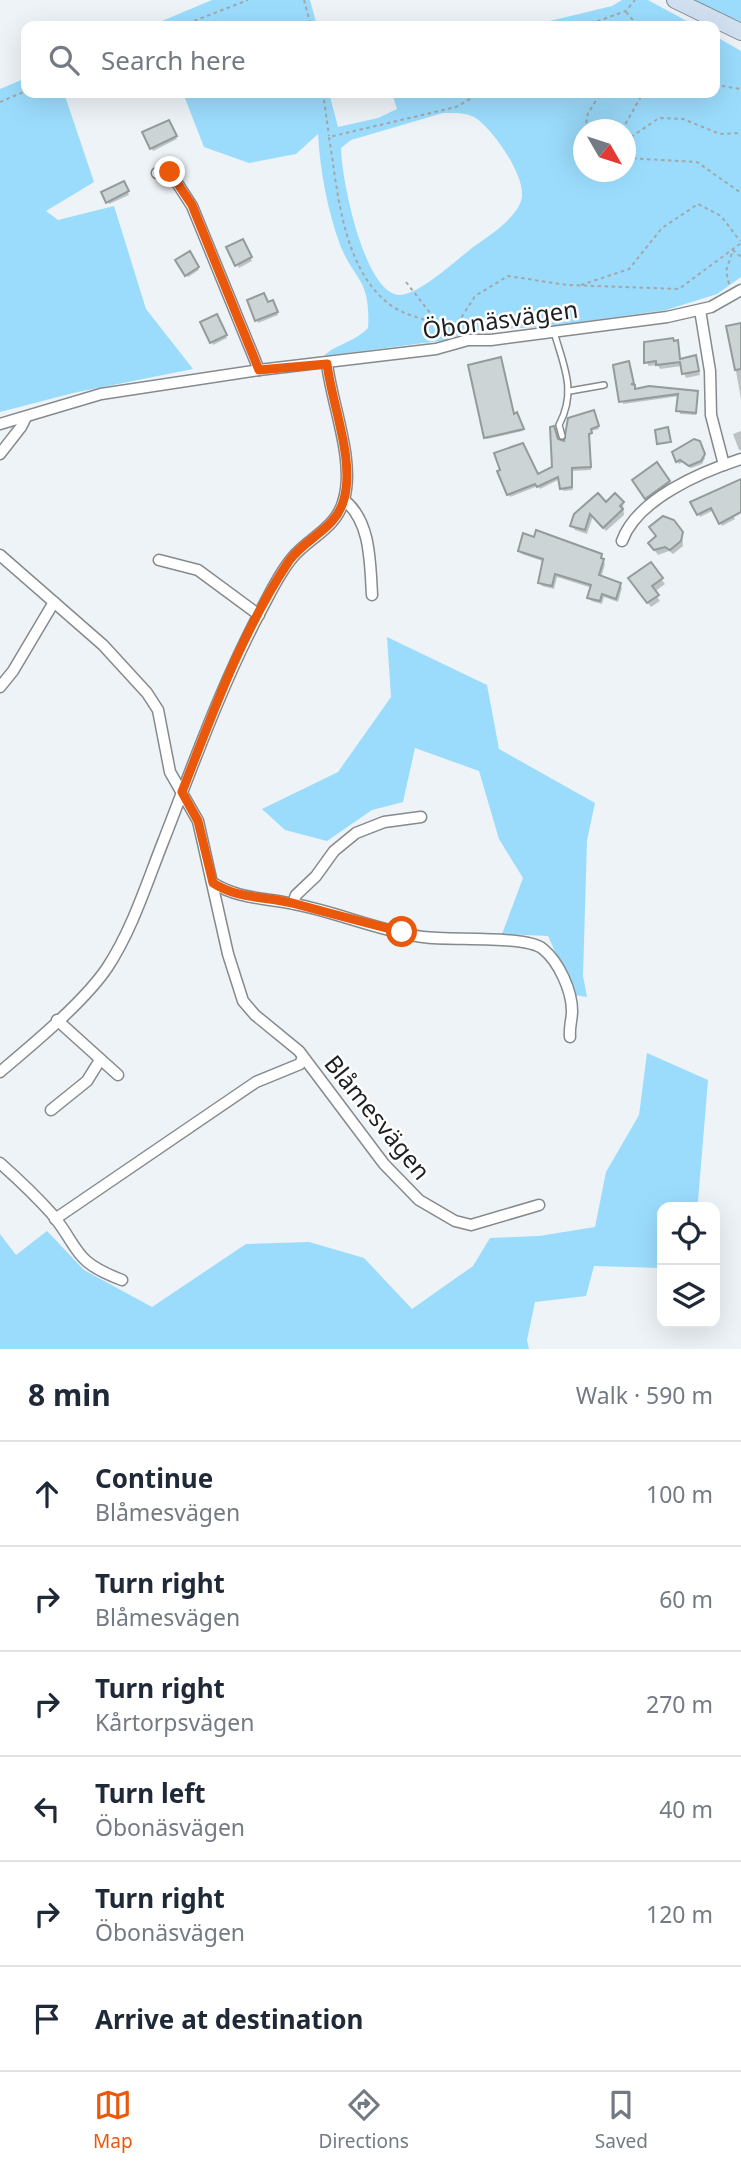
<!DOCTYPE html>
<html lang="en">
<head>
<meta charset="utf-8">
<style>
	body { margin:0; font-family:"Noto Sans",sans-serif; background:#f6f6f7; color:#1f2937 }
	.controls { position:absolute; right:21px; bottom:21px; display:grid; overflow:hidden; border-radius:14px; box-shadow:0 7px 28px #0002 }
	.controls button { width:63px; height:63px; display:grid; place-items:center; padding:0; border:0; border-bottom:2px solid #e0e1e3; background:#fff; color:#1f2937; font:35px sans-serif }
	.compass { position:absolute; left:573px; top:119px; width:63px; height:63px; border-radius:50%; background:#fff; box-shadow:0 7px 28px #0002; rotate:129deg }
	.stop { position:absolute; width:21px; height:21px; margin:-16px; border:5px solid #ea580c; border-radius:50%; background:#fff }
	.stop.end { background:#ea580c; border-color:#fff; box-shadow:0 2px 7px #0008 }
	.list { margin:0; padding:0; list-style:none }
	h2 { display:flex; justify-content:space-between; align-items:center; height:91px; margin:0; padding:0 28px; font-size:30px }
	h2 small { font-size:23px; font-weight:400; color:#747a83 }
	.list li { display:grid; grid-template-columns:46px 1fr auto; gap:21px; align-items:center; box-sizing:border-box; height:105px; padding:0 28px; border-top:2px solid #e0e1e3 }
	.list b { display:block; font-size:26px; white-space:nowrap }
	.list p { margin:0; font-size:23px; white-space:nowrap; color:#747a83 }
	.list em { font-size:23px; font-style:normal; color:#747a83 }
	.icon { flex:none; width:38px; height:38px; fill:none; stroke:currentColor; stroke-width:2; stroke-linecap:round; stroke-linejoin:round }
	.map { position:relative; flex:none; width:741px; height:1349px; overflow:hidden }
	.search { position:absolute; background:#fff; box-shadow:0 7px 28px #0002; left:21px; right:21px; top:21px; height:77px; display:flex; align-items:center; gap:18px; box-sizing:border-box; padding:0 24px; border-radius:14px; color:#747a83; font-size:26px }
	.sheet { height:721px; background:#fff }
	nav { display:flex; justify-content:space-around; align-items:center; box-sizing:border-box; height:98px; border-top:2px solid #e0e1e3; background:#fff; font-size:19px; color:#747a83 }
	nav a { display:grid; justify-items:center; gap:4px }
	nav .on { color:#ea580c }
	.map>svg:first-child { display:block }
	.green { fill:#9bdcfc; fill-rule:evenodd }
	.shadow { fill:#0003 }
	.building { fill:#cdd4d5; stroke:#949b9b; stroke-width:2 }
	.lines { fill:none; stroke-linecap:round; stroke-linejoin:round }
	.lane-casing { stroke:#858a8d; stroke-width:8 }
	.street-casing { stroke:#858a8d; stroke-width:13 }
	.secondary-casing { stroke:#858a8d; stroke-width:18 }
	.path { stroke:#a3a7aa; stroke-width:2; stroke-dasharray:3.5 3.5; stroke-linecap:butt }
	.lane { stroke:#fff; stroke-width:5 }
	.street { stroke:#fff; stroke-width:10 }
	.secondary { stroke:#d1e0f1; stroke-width:16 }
	.route { stroke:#ea580c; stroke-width:9 }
	.labels { text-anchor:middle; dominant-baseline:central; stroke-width:5; stroke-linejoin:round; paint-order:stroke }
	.street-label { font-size:24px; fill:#1d1f21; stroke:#fff }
</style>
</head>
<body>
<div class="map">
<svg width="741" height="1349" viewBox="0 0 741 1349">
	<rect width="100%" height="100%" fill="#edf3f7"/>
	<!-- green -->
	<g class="green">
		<path d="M212 0H310L317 26H150Z"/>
		<path d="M622 0H648L696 26H529L612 6Z"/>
		<path d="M693 0H741V22Z"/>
		<path d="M715 36 741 51V277L717 294 666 310 545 327 470 330 447 340 324 356C334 345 353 343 368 328 371 277 354 282 339 242 327 208 320 170 318 134L296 154 249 163 204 147 183 93H329L338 127 378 118 397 109 392 93H715ZM443 113C453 113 465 112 474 117 492 127 529 180 521 201 514 222 483 239 467 252 452 264 419 294 400 295 364 295 341 176 341 148L351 140ZM584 130H626V172H584Z"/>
		<path d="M26 78V93H64L94 182 46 211 58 220 114 206 146 309 193 369 73 393 0 412V89Z"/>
		<path d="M387 637 487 685 499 749 595 803 587 840 583 976 587 997 575 995 548 936 502 934 523 878 499 839 479 771 415 748 403 802 372 810 327 841 285 830 262 809 338 772 391 697Z"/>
		<path d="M647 1053 708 1080 698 1201 696 1207H662V1268L594 1266 586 1296 535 1302 527 1340 529 1349H0V1234L16 1255 47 1231 84 1270 152 1307 246 1244 309 1242 364 1258 412 1309 473 1266 490 1238 539 1236 595 1227 606 1172 639 1115Z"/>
	</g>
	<!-- shadow -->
	<g class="shadow">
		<path d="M169 122 177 139 153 151 144 133Z"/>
		<path d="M123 183 129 195 109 204 103 193Z"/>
		<path d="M242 241 252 261 239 268 228 248Z"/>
		<path d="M190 254 199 270 188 277 178 261Z"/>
		<path d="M273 302 278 315 258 323 257 320 267 304Z"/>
		<path d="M216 316 227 338 213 345 202 322Z"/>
		<path d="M741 325V399L728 327Z"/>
		<path d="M677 342 681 360 695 357 700 375 686 378 682 366 660 369 658 365 648 366 645 343Z"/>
		<path d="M630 366 636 390 697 392 696 415 680 414V396L623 404Z"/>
		<path d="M516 415 523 431 487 439 486 437Z"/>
		<path d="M595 415 599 429 591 431 590 437 591 470 572 471 573 490 563 491 560 479 540 489 538 486 510 497 499 472 538 476 554 468 558 441 565 443Z"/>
		<path d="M741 431V450H739L733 434Z"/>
		<path d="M701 446 705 458 702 464 691 468 683 462 679 464 677 461Z"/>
		<path d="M657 465 672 487 649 502 637 485Z"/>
		<path d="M741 481V503L730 507 735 519 722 526 714 510 700 517 693 502Z"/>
		<path d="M623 503 624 515 606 531 593 516 587 534 575 530 572 525 576 515 606 504Z"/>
		<path d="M682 533 683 546 673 554 669 551 658 555 653 548Z"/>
		<path d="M519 551 600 556 605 564 601 578 620 584 622 588 618 602 604 597 602 604 591 601 592 588 557 577 554 589 542 586 540 582 545 562 522 554Z"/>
		<path d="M650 564 665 584 654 592 660 601 651 607 633 584Z"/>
	</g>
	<!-- building -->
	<g class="building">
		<path d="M169 120 177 136 150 149 142 132Z"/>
		<path d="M124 181 129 191 106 203 101 192Z"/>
		<path d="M243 239 252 257 235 266 226 247Z"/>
		<path d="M190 251 199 267 185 276 175 260Z"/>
		<path d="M264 293 268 302 273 300 278 312 255 321 247 300Z"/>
		<path d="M217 314 227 335 210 343 200 322Z"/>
		<path d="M741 323V369L735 370 726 326Z"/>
		<path d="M673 338 674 341 678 340 680 359 696 355 699 371 682 374 680 362 656 365V361L644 363V342Z"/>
		<path d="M501 357 514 414 517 412 524 429 484 438 468 365Z"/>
		<path d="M629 361 634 384H631L635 385V389L649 386 698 391 696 413 676 411 678 394 619 402 613 365Z"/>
		<path d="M594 410 599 426 591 429 592 433 589 434 591 467 572 468V487L560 489 558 477 537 487 535 484 507 495 497 471 500 470 494 453 523 443 538 474 552 467 550 427 554 426 558 439 564 441 568 418Z"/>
		<path d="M668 427 671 442 657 444 655 430Z"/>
		<path d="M694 439 700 441 705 454 701 461 689 466 680 460 676 462 672 452Z"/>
		<path d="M657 462 670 481 645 499 632 480Z"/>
		<path d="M741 479V512L719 524 711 508 697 515 690 502Z"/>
		<path d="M598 493 606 502 615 493 624 502 620 506 623 509 603 528 590 514 585 530 570 526 574 514Z"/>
		<path d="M663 516 674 520 683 532 681 541 670 550 665 547 654 550 648 543 656 536 649 527Z"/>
		<path d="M536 530 602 554 601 558 604 559 599 575 621 583 616 599 602 594 600 601 587 598 591 585 555 574 552 586 538 583 543 559 518 551 523 533 534 537Z"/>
		<path d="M651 562 663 578 652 586 659 595 647 603 628 578Z"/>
	</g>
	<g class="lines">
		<defs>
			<g id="lane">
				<path d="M554 332C564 367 577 391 559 425L562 436"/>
				<path d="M570 391 604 385"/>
			</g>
			<g id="street">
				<path d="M157 173 170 172 192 206 259 370"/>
				<path d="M700 310 710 371 711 415 724 465"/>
				<path d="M0 424 101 394 259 370 436 349 468 340H491L667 317 711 307 741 290"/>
				<path d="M0 454 21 427 26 417"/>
				<path d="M344 500C371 521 370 563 372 595"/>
				<path d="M622 541C637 499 701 472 741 459"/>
				<path d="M0 555 103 645 147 693 158 710 170 772 198 821 228 954 243 1001 255 1015 299 1051 384 1164 419 1200 455 1221 471 1225 539 1205"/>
				<path d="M159 560 198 570 259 615"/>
				<path d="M0 687 13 671 54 602"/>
				<path d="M213 883C238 899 266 898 294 904 337 912 379 931 423 937 451 941 526 935 543 949 559 962 572 991 572 1011 572 1020 569 1027 570 1037"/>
				<path d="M293 903 296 895 316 876 334 851 356 833 384 822 421 817"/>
				<path d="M57 1020 118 1075"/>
				<path d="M0 1072C33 1044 83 1003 107 968 132 930 146 885 163 842 193 765 221 686 260 612 270 594 279 573 293 557 310 537 337 528 344 499 355 460 332 405 327 364"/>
				<path d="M51 1110 87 1081 100 1060"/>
				<path d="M0 1163C18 1179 36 1196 52 1214 81 1250 72 1261 122 1280"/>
				<path d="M55 1219 256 1082 300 1064 303 1057"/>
			</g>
			<path id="secondary" d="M675 0 741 32"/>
		</defs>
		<!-- lane casing -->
		<use href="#lane" class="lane-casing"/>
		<!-- street casing -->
		<use href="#street" class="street-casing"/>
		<!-- secondary casing -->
		<use href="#secondary" class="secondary-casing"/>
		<!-- path -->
		<g class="path">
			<path d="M304 0 311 26"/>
			<path d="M626 12 638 26"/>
			<path d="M181 26 248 0"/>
			<path d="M584 26 626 11 635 0"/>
			<path d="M715 85 741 89"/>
			<path d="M323 93 329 136"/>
			<path d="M0 102 26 91"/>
			<path d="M585 130 588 113 601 93"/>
			<path d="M622 130 643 93"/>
			<path d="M584 139V153"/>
			<path d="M626 150 631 137 659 118 683 119 720 134 741 133"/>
			<path d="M626 158 697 162 741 193"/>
			<path d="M406 282 438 323 453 329"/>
			<path d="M729 284 726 271 733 250 741 257"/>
			<path d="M581 285 629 269 662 228 698 204 721 216 740 241"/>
			<path d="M438 323C422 319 405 315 392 306 342 271 338 191 329 137L456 107 480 93"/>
			<path d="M454 329 475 296 508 276 567 285 679 289 741 243"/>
		</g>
		<!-- lane -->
		<use href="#lane" class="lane"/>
		<!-- street -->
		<use href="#street" class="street"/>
		<!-- secondary -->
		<use href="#secondary" class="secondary"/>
	</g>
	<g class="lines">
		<!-- route -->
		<path class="route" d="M170 172 192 205 259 370 327 364C332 405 355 460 344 499 336 530 306 537 289 561 242 631 212 715 182 792L198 821 213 883C239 900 268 896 296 904 332 914 367 923 402 932"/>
	</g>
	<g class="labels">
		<!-- street labels -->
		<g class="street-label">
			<text transform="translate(500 319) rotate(-8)">Öbonäsvägen</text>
			<text transform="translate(378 1117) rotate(51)">Blåmesvägen</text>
		</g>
	</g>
</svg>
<div class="controls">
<button><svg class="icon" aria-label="locate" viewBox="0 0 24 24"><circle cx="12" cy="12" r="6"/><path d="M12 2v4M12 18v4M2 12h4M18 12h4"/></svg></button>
<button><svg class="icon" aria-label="layers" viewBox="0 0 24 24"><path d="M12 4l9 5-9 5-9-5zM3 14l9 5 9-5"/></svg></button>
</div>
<svg class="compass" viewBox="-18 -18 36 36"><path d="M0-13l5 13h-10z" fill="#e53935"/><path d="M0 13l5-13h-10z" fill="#747a83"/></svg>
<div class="stop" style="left:402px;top:932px"></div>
<div class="stop end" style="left:170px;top:172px"></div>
<div class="search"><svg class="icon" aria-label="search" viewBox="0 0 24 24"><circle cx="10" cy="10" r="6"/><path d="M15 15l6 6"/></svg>Search here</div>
</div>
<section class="sheet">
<h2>8 min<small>Walk · 590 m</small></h2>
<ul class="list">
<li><svg class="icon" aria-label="ahead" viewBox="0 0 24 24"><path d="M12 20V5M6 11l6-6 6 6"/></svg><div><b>Continue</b><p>Blåmesvägen</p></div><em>100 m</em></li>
<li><svg class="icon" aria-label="right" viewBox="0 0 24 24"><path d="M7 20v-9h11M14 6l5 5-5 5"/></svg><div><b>Turn right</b><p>Blåmesvägen</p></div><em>60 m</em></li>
<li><svg class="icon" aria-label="right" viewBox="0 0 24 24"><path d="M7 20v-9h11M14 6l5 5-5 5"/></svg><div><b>Turn right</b><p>Kårtorpsvägen</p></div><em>270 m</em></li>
<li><svg class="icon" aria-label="left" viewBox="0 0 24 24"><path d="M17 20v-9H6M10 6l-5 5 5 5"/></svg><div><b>Turn left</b><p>Öbonäsvägen</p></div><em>40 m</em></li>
<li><svg class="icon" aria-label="right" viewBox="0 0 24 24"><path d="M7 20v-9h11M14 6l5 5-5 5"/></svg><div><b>Turn right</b><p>Öbonäsvägen</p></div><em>120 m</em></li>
<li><svg class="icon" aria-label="arrive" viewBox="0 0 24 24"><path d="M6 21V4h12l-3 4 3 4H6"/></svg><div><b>Arrive at destination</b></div></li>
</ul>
</section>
<nav>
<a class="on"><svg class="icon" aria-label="map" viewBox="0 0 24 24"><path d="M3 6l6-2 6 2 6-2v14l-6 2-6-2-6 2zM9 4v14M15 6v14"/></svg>Map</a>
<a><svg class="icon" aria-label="directions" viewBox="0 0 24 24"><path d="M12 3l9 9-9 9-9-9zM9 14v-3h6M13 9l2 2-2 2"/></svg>Directions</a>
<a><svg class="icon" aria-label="saved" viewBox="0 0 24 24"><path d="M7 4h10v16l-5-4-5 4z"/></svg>Saved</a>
</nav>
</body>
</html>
